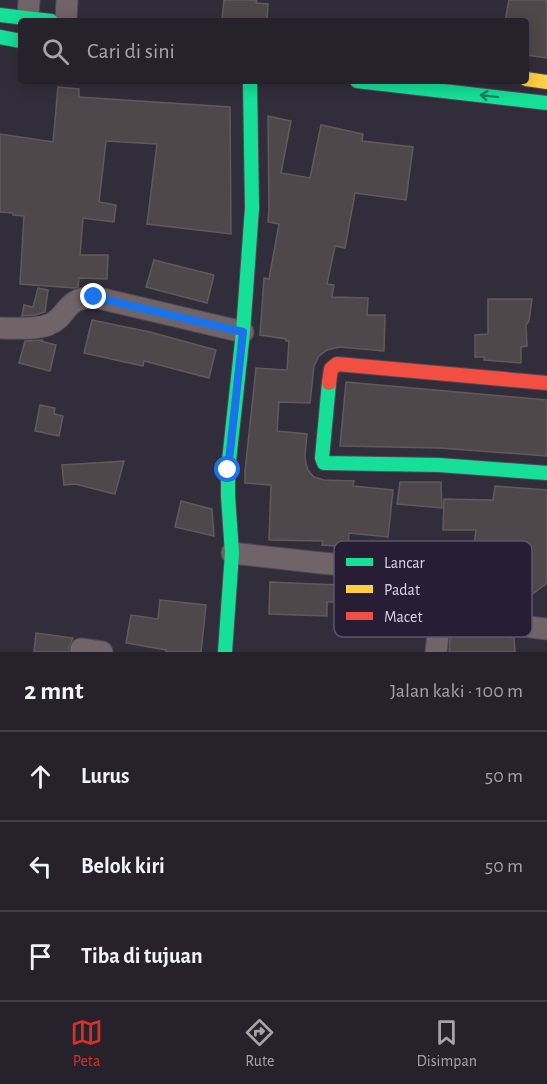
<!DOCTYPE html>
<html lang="id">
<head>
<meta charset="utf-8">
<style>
	body { margin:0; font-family:"Alegreya Sans",sans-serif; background:#322f38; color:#f1f3f6 }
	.stop { position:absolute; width:18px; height:18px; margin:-14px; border:4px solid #1a73e8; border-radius:50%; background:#fff }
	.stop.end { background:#1a73e8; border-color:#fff; box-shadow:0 2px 6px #0008 }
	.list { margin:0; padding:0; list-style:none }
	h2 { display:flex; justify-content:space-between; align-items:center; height:78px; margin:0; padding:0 24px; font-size:26px }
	h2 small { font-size:20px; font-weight:400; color:#a4a4a9 }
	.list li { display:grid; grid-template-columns:39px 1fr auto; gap:18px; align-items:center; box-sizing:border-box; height:90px; padding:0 24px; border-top:2px solid #423f48 }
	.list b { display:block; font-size:22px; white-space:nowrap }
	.list em { font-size:20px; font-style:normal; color:#a4a4a9 }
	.icon { flex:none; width:33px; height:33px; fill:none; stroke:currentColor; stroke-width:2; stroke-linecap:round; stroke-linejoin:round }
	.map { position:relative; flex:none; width:547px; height:652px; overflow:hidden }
	.search { position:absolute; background:#26222c; box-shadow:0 3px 15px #0003; left:18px; right:18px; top:18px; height:66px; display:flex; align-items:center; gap:15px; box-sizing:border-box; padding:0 21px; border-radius:6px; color:#a4a4a9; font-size:22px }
	.sheet { height:348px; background:#26222c }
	nav { display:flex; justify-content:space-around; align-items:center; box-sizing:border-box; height:84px; border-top:2px solid #423f48; background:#26222c; font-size:16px; color:#a4a4a9 }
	nav a { display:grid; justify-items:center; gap:3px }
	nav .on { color:#d93025 }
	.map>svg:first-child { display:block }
	.building { fill:#4f484a; stroke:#615a5c; stroke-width:1.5 }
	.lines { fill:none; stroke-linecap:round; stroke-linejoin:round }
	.street-casing { stroke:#4e4955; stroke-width:23 }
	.fast-casing { stroke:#4e4955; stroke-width:16 }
	.slow-casing { stroke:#4e4955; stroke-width:16 }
	.jam-casing { stroke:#4e4955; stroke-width:16 }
	.street { stroke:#706469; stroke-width:21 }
	.fast { stroke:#16e098; stroke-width:14 }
	.slow { stroke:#ffcf43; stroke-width:14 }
	.jam { stroke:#f24e42; stroke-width:14 }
	.oneway { stroke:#1e7f66 }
	.route { stroke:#1a73e8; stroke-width:8 }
	.key { fill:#271e35; stroke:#5d556a; stroke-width:1.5 }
	.key-label { font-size:16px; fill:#dbd6e5 }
</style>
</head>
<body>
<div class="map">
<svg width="547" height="652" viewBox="0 0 547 652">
	<rect width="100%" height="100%" fill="#322d3a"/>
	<!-- building -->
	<g class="building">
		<path d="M224 0H257L256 3 268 4 267 21 222 20Z"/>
		<path d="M509 0H547V58L526 55V21H505Z"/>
		<path d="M58 87 79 89V97L230 107 231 234 147 224 157 144 106 141 99 202 116 205 114 222 83 218 80 255H108L107 279 79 278 78 287 75 288 20 284 24 216 13 215V213L0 212V134L53 142Z"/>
		<path d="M268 116 291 121 281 173 310 178 321 125 363 134 362 141 413 147 406 200 355 193 345 248 335 246 327 284 334 285 332 297 368 298 367 315H385L384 351 339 347 327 350 319 356 314 366 310 403 279 402 277 431 307 434 305 456 306 464 308 470 314 477 324 480 354 481 353 486 393 490 388 537 349 533 348 547 322 545 323 541 269 540 271 485 245 483V471L256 368 287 370 289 341H286V339L260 335 264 278 269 279 279 224 268 222 269 208Z"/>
		<path d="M154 260 214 275 207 303 146 287Z"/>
		<path d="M38 288 48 290 45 312 35 315 22 316 24 305 33 307Z"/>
		<path d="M488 299H532L529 321 526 325 527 346 521 347V363L484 360V357H475V335L488 334Z"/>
		<path d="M92 320 150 332 216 350 209 378 144 361 143 366 84 353Z"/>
		<path d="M42 340 41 341 56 345 50 371 19 363 25 341Z"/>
		<path d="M346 382 547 400V456L439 448 340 446Z"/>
		<path d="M40 405 55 408 54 414 63 416 59 436 35 431Z"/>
		<path d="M124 461 115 494 75 484 64 485 62 465Z"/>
		<path d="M400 482H441L442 508 397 504Z"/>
		<path d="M495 486 547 490V583L522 602 511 600V612L466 606 476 530H443L444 499 493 500Z"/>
		<path d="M181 501 212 509 214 536 175 527Z"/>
		<path d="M270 582 338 585 337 602H327V616L269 614Z"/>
		<path d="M160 600 206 605 201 652H166V650L126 643 131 615 158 619Z"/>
		<path d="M451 630 514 638 515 652H449Z"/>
		<path d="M36 633 73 638 69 647V652H34Z"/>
	</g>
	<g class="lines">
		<defs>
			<g id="street">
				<path d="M28 18 29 0"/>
				<path d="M66 21 67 0"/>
				<path d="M0 328C15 328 34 330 48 325 69 317 63 298 94 297L243 332"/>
				<path d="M232 553 321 563 427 573 439 580 443 591 436 652"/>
				<path d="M440 616 547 629"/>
				<path d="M81 649 102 652"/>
			</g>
			<g id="fast">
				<path d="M0 15 51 21"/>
				<path d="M0 37 21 41"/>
				<path d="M357 81 547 103"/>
				<path d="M329 383 322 458 324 463 439 465 547 473"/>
				<path d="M225 652 232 553 228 496V470L243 332 252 208 250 81"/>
			</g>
			<path id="slow" d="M526 79 547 82"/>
			<path id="jam" d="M329 383 331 369 337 364 547 383"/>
		</defs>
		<!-- street casing -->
		<use href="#street" class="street-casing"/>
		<!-- fast casing -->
		<use href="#fast" class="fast-casing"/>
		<!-- slow casing -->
		<use href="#slow" class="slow-casing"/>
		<!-- jam casing -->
		<use href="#jam" class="jam-casing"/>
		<!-- street -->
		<use href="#street" class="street"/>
		<!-- fast -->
		<use href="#fast" class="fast"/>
		<!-- slow -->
		<use href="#slow" class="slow"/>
		<!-- jam -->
		<use href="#jam" class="jam"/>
	</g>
	<!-- one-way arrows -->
	<defs><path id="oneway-shaft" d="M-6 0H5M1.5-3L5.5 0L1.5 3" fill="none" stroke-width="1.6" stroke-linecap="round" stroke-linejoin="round" transform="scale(1.5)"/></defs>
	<use class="oneway" href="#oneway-shaft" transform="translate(489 96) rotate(-173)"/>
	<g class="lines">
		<!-- route -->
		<path class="route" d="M94 297 243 332 228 470"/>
	</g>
	<!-- legend -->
	<rect x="334" y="541" width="198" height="96" rx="9" class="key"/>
	<rect x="346" y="558" width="27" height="8" fill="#16e098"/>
	<rect x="346" y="585" width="27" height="8" fill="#ffcf43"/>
	<rect x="346" y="612" width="27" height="8" fill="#f24e42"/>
	<g class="key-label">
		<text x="384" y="568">Lancar</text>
		<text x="384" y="595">Padat</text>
		<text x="384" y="622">Macet</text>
	</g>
</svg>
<div class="stop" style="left:228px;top:470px"></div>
<div class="stop end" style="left:94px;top:297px"></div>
<div class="search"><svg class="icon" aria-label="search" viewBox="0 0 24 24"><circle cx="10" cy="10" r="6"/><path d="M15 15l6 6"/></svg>Cari di sini</div>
</div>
<section class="sheet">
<h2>2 mnt<small>Jalan kaki · 100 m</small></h2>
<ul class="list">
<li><svg class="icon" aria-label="ahead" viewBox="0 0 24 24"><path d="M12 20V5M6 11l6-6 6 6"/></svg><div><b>Lurus</b></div><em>50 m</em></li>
<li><svg class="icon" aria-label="left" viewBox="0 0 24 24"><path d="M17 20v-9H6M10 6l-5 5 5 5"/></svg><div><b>Belok kiri</b></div><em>50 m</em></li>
<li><svg class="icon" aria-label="arrive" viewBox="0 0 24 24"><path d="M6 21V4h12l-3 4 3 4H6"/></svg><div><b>Tiba di tujuan</b></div></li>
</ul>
</section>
<nav>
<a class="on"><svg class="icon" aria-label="map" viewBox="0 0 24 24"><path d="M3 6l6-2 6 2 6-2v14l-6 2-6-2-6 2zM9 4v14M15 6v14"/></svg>Peta</a>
<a><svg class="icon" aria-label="directions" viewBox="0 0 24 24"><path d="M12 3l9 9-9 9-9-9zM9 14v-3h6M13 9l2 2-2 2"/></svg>Rute</a>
<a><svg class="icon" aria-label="saved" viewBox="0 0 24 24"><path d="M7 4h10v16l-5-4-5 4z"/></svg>Disimpan</a>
</nav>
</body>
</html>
